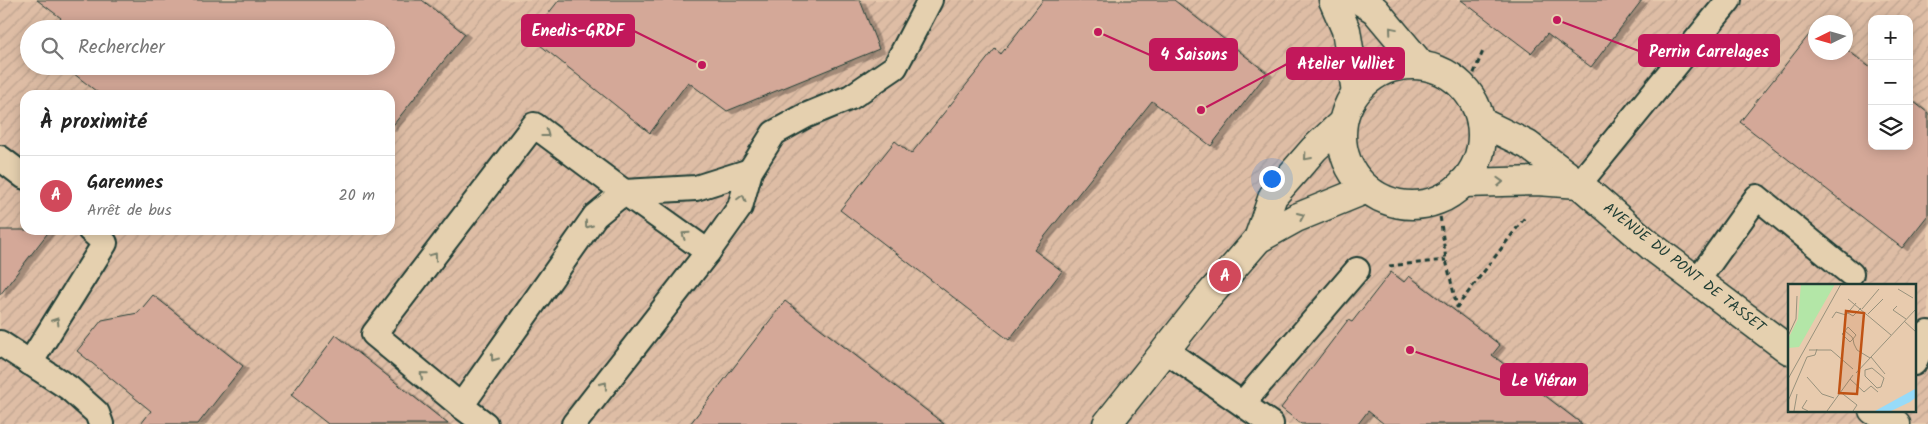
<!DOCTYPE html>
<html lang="fr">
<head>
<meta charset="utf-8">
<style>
	body { margin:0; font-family:Kalam,sans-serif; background:#f2f2f2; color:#222 }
	.controls { position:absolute; right:15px; top:15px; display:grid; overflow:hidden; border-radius:10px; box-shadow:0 2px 12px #0003 }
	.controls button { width:45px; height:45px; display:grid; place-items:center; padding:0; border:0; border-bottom:1px solid #e0e0e0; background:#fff; color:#222; font:25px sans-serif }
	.compass { position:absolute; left:1808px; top:15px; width:45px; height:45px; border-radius:50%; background:#fff; box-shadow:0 2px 12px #0003; rotate:265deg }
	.you { position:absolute; left:1271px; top:178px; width:18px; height:18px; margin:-12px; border:4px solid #fff; border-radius:50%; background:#1a73e8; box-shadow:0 0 0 8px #1a73e833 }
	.badge { display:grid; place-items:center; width:32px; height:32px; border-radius:50%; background:#d1495b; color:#fff; font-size:16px; font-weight:700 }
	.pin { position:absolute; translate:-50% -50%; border:2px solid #fff; box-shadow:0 1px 5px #0006 }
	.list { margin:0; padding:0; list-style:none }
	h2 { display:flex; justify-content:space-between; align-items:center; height:65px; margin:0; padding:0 20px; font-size:21px }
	h2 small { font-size:16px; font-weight:400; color:#767676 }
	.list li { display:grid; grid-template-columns:32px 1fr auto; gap:15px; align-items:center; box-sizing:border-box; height:80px; padding:0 20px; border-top:1px solid #e0e0e0 }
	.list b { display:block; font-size:19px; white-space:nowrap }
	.list p { margin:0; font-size:16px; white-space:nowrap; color:#767676 }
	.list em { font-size:16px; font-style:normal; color:#767676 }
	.icon { flex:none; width:28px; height:28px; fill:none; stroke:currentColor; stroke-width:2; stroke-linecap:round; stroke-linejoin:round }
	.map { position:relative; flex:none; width:1928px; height:424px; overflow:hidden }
	.search { position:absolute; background:#fff; box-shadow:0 2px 12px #0003; left:20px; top:20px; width:375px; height:55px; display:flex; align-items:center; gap:12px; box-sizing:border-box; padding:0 18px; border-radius:28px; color:#767676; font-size:19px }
	.panel { position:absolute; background:#fff; box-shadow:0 2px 12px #0003; left:20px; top:90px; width:375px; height:145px; border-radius:15px }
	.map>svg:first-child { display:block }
	.industrial { fill:url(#industrial-furrows); fill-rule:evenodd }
	.building { fill:#d4a898; stroke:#1f3d34; filter:url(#shadow) }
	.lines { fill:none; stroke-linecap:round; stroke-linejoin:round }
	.lane-casing { stroke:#1f3d34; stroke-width:28 }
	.secondary-casing { stroke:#1f3d34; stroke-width:31 }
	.path { stroke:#1f3d34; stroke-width:3; stroke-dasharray:5 4; stroke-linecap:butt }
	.lane { stroke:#e5d0af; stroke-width:24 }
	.secondary { stroke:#e5d0af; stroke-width:28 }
	.oneway { stroke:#787f6b }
	.labels { text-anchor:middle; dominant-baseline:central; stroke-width:4; stroke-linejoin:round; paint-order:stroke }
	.street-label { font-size:15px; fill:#1f3d34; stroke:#e5d0af }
	.inset-road { fill:none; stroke:#98927d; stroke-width:1 }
	.view { fill:#c05314; fill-opacity:0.15; stroke:#c05314; stroke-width:2.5 }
	.inset-edge { fill:none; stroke:#1f3d34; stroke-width:2.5 }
	.leader { fill:none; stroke:#c2185b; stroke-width:2 }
	.callout-dot { fill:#c2185b; stroke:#e5d0af; stroke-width:2 }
	.callout { fill:#c2185b; stroke:#c2185b; stroke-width:2 }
	.callout-label { font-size:16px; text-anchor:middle; font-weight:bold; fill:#fff }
</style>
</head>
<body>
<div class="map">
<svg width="1928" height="424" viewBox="0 0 1928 424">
	<defs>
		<pattern id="industrial-furrows" width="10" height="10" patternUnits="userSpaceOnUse" patternTransform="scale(1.25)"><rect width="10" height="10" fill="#debda5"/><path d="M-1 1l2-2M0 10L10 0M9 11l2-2" fill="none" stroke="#bea38f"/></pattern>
		<filter id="shadow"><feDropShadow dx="5.5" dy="3" stdDeviation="0" flood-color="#0004"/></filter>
	</defs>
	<rect width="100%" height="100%" fill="#e8cbae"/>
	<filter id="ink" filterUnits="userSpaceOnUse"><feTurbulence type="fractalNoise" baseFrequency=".02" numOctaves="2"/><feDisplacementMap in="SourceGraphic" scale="10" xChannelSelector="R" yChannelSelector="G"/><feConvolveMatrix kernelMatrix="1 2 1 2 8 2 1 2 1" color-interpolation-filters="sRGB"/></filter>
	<g filter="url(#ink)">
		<!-- industrial -->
		<path class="industrial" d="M0 0H1928V424H0ZM1872 19H1909V146H1872ZM1816 22H1846V52H1816ZM29 29H386V66H29ZM25 95H390V230H25ZM1789 285H1914V410H1789Z"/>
		<!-- building -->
		<g class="building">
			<path d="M37 0H422L465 34 390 129V95H101L64 66H386V29H53L61 18Z"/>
			<path d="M559 0H860L879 49 727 111 688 82 650 133 530 37Z"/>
			<path d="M1043 0H1174L1267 73 1211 146 1152 101 1034 250 1062 271 1009 340 840 210 895 141 911 154 995 49 1001 54Z"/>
			<path d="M1461 0H1642L1591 67 1547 34 1531 53Z"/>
			<path d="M1816 26V52H1846V49L1872 69V146H1909V98L1928 113V215L1902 248 1740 122Z"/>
			<path d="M0 230H50L0 295Z"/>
			<path d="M1391 272 1404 282 1409 276 1500 345 1492 355 1582 424H1384L1368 411 1358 424H1301L1281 408 1348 320 1352 322Z"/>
			<path d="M153 295 243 366 198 424H141L151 411 77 351 102 320 138 313Z"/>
			<path d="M785 301 944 424H690Z"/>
			<path d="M336 335 448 424H328L291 395Z"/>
		</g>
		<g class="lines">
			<defs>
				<g id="lane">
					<path d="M0 158 25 177"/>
					<path d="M1579 184 1729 0"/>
					<path d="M708 252 740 207 750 171 774 133 805 116 851 97 895 67 930 0"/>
					<path d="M1697 281 1757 197 1851 274"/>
					<path d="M0 343 69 388 97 413 101 424"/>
					<path d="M1165 350 1271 424"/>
					<path d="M30 363 105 243 90 230"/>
					<path d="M1914 363 1928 333"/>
					<path d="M1243 403 1357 270"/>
					<path d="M461 406 374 334 534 125 624 192 708 252 574 424"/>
					<path d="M485 424 461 406 595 216 624 192 696 188 750 171"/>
				</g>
				<g id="secondary">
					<path d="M1333 0 1346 30 1356 92"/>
					<path d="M1359 0 1375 10 1421 65"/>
					<circle cx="1412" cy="135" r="70"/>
					<path d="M1481 122 1528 145 1579 184 1651 246 1789 350"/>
					<path d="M1463 183 1537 181 1579 184"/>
					<path d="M1258 239 1273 196 1314 149 1342 123"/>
					<path d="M1873 410 1896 424"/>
					<path d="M1107 424 1206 299 1258 239 1296 218 1367 189"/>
				</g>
			</defs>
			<!-- lane casing -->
			<use href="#lane" class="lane-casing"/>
			<!-- secondary casing -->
			<use href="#secondary" class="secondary-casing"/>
			<!-- path -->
			<g class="path">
				<path d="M1467 90 1483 51"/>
				<path d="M1439 208 1446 260 1457 307 1526 216"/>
				<path d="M1389 266 1446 260"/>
			</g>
			<!-- lane -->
			<use href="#lane" class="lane"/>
			<!-- secondary -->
			<use href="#secondary" class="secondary"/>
		</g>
		<!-- one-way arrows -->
		<defs><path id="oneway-chevron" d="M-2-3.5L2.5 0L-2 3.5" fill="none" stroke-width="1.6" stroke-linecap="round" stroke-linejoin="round" transform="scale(1.25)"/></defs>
		<g class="oneway">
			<use href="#oneway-chevron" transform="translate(1392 30) rotate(-130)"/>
			<use href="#oneway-chevron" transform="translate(546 134) rotate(37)"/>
			<use href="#oneway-chevron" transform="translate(1307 157) rotate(131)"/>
			<use href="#oneway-chevron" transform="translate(1500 182) rotate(-2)"/>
			<use href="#oneway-chevron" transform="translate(742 198) rotate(-75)"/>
			<use href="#oneway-chevron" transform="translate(1301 216) rotate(-24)"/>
			<use href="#oneway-chevron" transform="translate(588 225) rotate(125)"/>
			<use href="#oneway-chevron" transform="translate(685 235) rotate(-145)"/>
			<use href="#oneway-chevron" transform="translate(434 256) rotate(-53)"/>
			<use href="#oneway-chevron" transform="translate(56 321) rotate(-58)"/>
			<use href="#oneway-chevron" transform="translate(494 358) rotate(125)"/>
			<use href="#oneway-chevron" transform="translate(423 375) rotate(-140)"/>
			<use href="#oneway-chevron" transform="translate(604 385) rotate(-52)"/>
		</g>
	</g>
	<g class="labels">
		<!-- street labels -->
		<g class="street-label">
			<text transform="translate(1684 268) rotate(38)">AVENUE DU PONT DE TASSET</text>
		</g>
	</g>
	<!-- overview -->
	<g transform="translate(1788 284)">
		<rect width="128" height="128" fill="#e8cbae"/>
		<path d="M13 0H47L11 63 0 64V55L10 35Z" fill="#b3e6a7"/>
		<path d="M127 105V114L122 118 103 127H87Z" fill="#97dbf9"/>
		<path class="inset-road" d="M110 5 125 14M60 15 103 51M109 22 105 26 118 35M74 25 91 5M60 29 65 32 73 24M80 30 95 15M44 34 48 28 58 31 68 19M116 37 128 48M57 47 60 43 68 51 65 55 62 58 54 50 57 47 64 53 65 55 66 60 69 66 82 74M0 52 8 35 9 12M21 66H43L65 85M83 73 97 90M84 84 96 94 93 103 89 104 77 92V86ZM68 89 128 25M19 93 34 110 46 114M0 95 53 0M62 95 76 108 83 102 90 108M51 107 69 121 65 127M19 116 14 124 20 127M0 117 19 73 27 71 29 65M6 127 9 110M39 127 65 91"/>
		<path class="view" d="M58 27 76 29 69 110 51 109Z"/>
		<rect width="128" height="128" class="inset-edge"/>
	</g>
	<!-- callouts -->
	<path class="leader" d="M702 65L634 31M1557 20L1639 51M1098 32L1150 55M1201 110L1287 64M1410 350L1501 380"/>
	<g class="callout-dot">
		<circle cx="702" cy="65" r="5"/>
		<circle cx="1557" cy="20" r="5"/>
		<circle cx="1098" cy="32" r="5"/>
		<circle cx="1201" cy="110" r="5"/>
		<circle cx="1410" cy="350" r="5"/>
	</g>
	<g class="callout">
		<rect x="522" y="15" width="112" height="31" rx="5"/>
		<rect x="1639" y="35" width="140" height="31" rx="5"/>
		<rect x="1150" y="39" width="87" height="31" rx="5"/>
		<rect x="1287" y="48" width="117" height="31" rx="5"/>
		<rect x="1501" y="364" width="86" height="31" rx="5"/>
	</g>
	<g class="callout-label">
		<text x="578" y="36">Enedis-GRDF</text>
		<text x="1709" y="57">Perrin Carrelages</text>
		<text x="1194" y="60">4 Saisons</text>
		<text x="1346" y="69">Atelier Vulliet</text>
		<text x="1544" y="386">Le Viéran</text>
	</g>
</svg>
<div class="controls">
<button>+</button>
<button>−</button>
<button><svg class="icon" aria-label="layers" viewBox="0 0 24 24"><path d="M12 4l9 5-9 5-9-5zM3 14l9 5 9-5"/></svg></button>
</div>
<svg class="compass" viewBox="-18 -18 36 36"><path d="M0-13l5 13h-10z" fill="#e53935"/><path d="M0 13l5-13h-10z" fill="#767676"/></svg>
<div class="you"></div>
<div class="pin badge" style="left:1225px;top:276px">A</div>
<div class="search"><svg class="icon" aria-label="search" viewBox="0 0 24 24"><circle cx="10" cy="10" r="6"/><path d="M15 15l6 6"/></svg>Rechercher</div>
<section class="panel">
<h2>À proximité<small></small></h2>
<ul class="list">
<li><span class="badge">A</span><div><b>Garennes</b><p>Arrêt de bus</p></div><em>20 m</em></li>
</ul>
</section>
</div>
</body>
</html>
